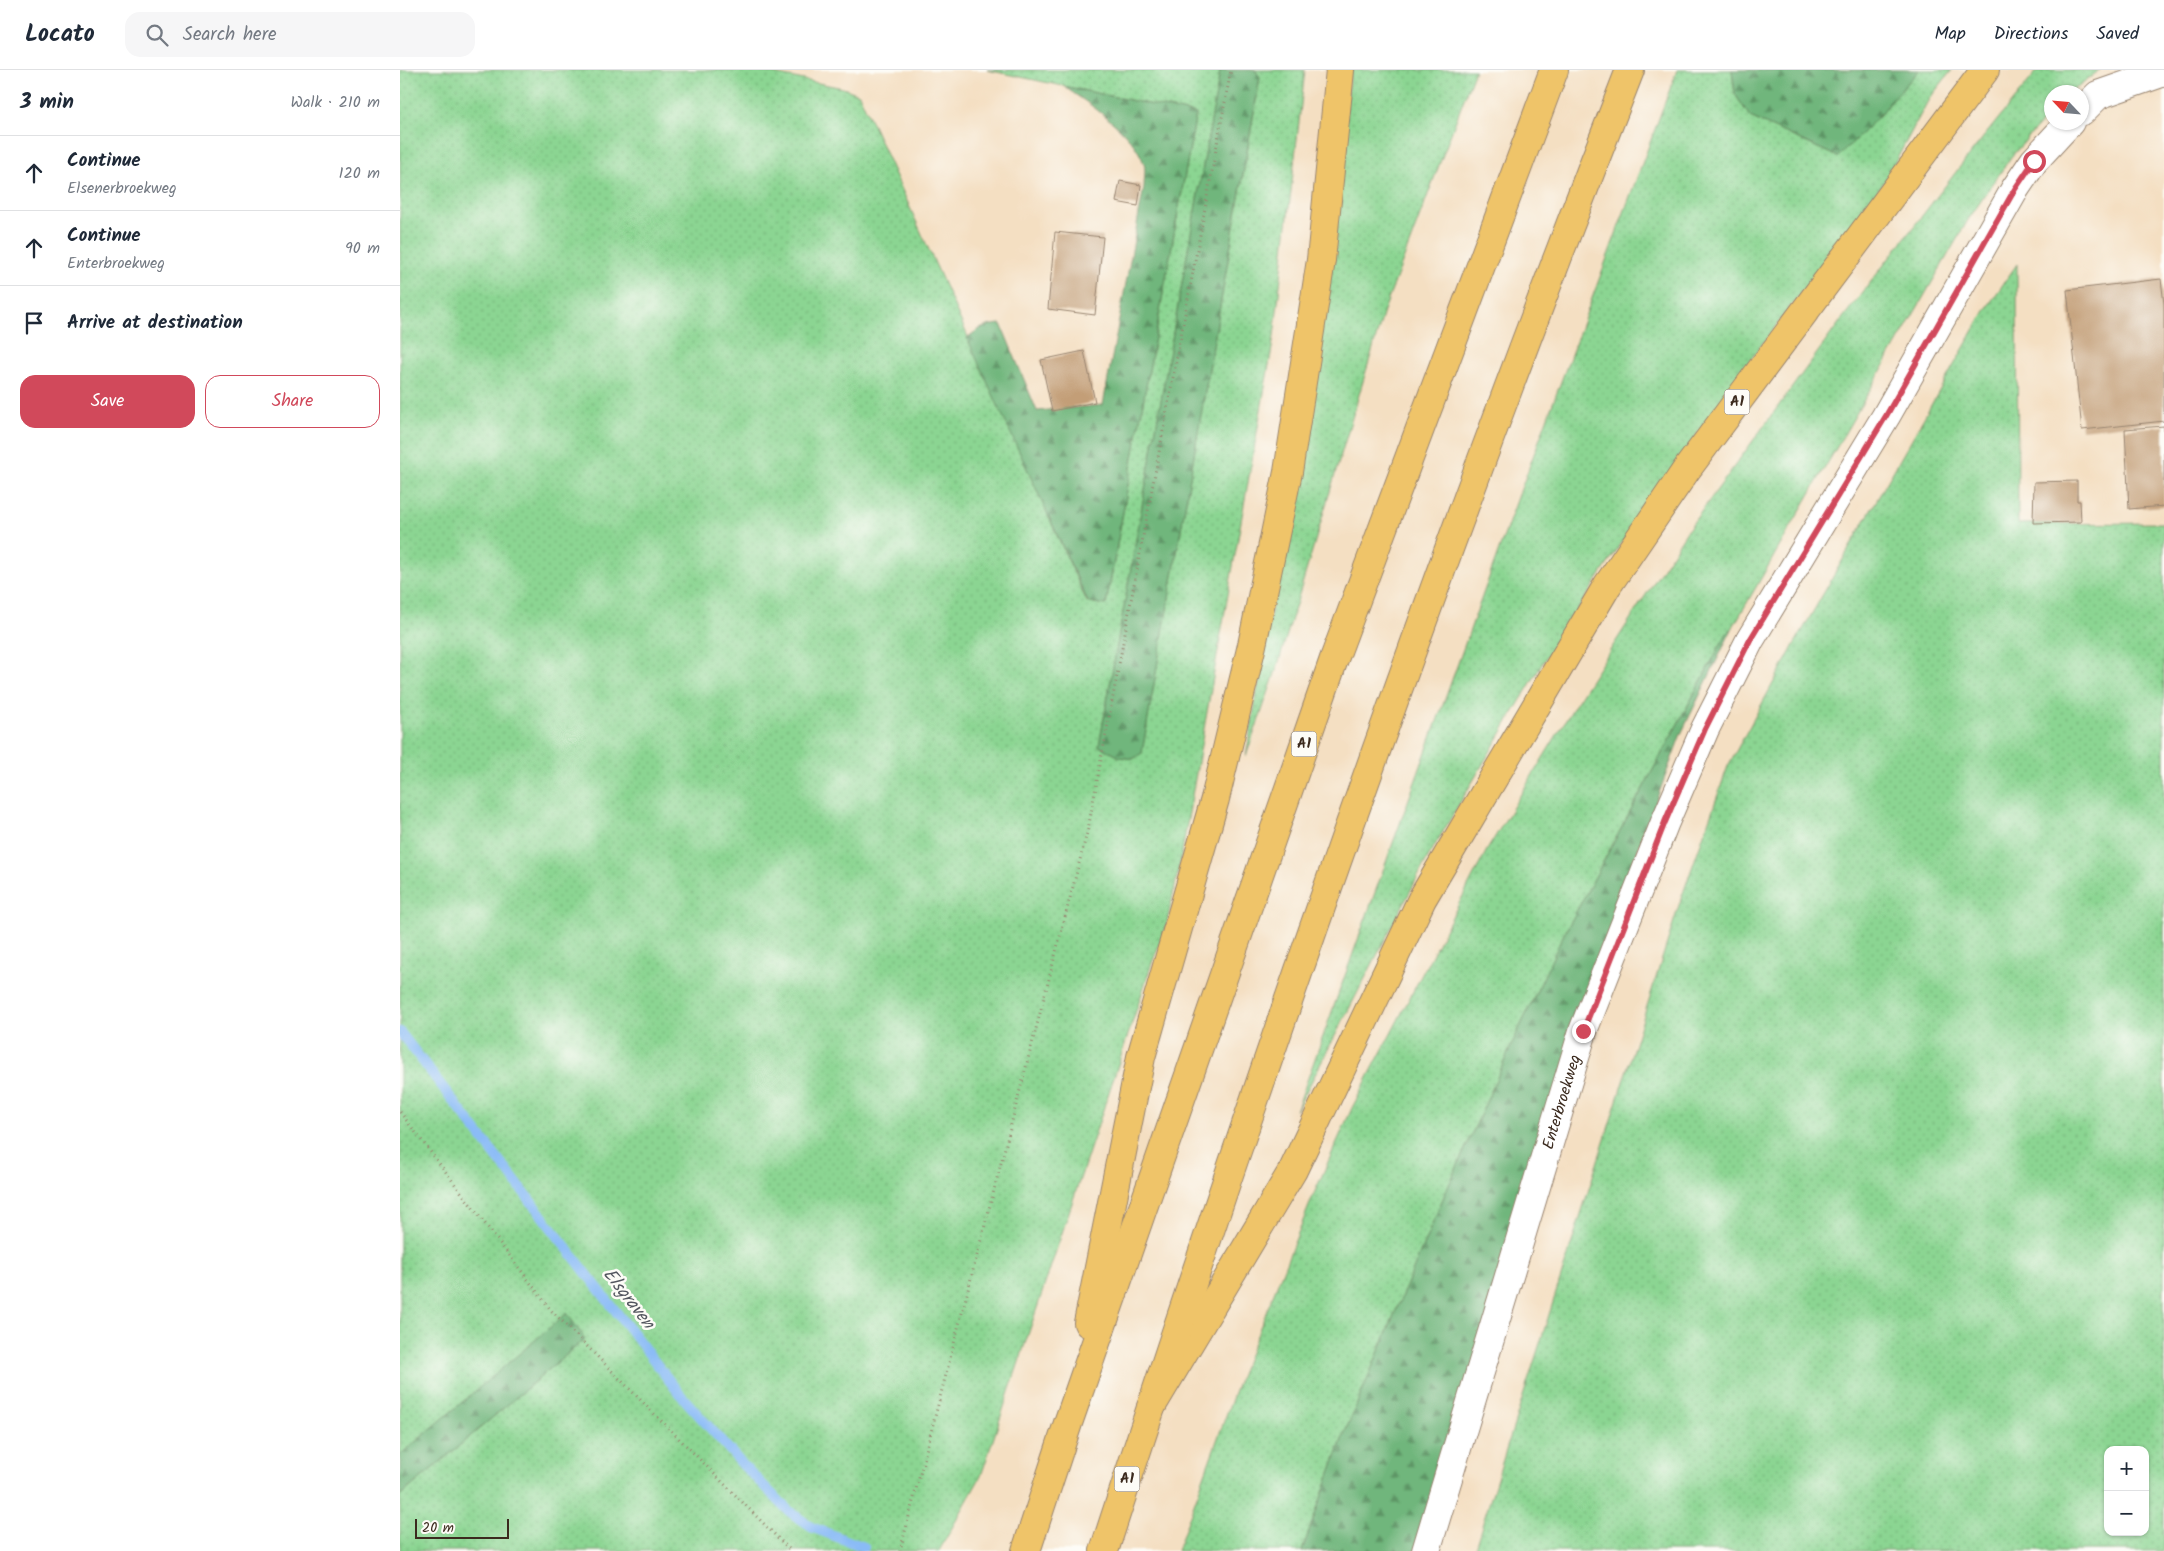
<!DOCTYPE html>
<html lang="en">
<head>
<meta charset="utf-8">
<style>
	body { margin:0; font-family:Kalam,sans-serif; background:#f6f6f7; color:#1f2937 }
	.controls { position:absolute; right:15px; bottom:15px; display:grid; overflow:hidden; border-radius:10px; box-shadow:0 1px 4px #0004 }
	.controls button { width:45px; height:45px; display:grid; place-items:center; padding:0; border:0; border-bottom:1px solid #e0e1e3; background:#fff; color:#1f2937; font:25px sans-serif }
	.compass { position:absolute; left:1644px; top:15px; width:45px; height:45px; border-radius:50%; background:#fff; box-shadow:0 1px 4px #0004; rotate:296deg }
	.scale { position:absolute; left:15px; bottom:12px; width:94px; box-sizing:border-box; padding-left:5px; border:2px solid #3b2a1e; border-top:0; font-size:14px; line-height:18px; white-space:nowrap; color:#3b2a1e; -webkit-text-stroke:4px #fdfcf7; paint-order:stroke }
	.stop { position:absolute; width:15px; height:15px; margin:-11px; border:4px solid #d1495b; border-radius:50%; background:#fff }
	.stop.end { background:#d1495b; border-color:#fff; box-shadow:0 1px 5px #0008 }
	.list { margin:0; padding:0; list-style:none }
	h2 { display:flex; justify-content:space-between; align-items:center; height:65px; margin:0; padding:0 20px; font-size:21px }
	h2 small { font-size:16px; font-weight:400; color:#747a83 }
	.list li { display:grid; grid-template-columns:32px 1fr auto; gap:15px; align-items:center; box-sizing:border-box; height:75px; padding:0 20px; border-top:1px solid #e0e1e3 }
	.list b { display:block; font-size:19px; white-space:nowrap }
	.list p { margin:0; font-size:16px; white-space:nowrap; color:#747a83 }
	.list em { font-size:16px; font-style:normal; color:#747a83 }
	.actions { display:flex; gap:10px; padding:15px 20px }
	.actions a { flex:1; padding:11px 0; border:1px solid #d1495b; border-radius:15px; text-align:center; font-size:18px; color:#d1495b }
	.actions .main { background:#d1495b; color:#fff }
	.icon { flex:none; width:28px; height:28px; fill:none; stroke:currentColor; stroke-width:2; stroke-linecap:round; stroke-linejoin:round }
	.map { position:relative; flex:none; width:1764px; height:1481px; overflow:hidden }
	header { display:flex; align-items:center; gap:30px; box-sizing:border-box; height:70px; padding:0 25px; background:#fff; border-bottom:1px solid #e0e1e3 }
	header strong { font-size:24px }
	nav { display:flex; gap:28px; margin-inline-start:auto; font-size:18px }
	.search { width:350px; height:45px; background:#f6f6f7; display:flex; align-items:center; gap:12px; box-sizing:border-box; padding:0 18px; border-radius:15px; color:#747a83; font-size:19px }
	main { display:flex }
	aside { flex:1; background:#fff }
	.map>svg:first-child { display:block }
	.grass { fill:url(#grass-dots); stroke:#638058; fill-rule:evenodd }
	.forest { fill:url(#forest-firs); stroke:#56704d }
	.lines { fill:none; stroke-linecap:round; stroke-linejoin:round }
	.stream { stroke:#8abbf6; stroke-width:10 }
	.building { fill:#c39e77 }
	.minor-casing { stroke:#988470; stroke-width:30 }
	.highway-casing { stroke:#988470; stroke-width:30 }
	.path { stroke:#988470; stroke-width:3; stroke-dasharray:1 4; stroke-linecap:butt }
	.minor { stroke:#fff; stroke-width:28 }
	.highway { stroke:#efc469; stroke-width:28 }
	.route { stroke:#d1495b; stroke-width:6 }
	.labels { text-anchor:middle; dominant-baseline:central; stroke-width:5; stroke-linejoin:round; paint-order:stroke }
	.shield { fill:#fdfcf7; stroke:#75695f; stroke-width:1 }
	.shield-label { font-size:15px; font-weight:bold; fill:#3b2a1e }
	.street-label { font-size:16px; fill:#3b2a1e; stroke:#fdfcf7 }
	.water-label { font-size:18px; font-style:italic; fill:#53565f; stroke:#fdfcf7 }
</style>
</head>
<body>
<header>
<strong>Locato</strong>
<div class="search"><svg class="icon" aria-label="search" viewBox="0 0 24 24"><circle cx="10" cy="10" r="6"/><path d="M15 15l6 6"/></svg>Search here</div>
<nav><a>Map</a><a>Directions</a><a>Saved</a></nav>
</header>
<main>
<aside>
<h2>3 min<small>Walk · 210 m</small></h2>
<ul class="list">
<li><svg class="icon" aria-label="ahead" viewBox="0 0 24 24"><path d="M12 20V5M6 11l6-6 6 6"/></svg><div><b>Continue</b><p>Elsenerbroekweg</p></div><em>120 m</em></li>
<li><svg class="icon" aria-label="ahead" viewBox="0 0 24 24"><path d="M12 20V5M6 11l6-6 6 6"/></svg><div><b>Continue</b><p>Enterbroekweg</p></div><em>90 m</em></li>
<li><svg class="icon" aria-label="arrive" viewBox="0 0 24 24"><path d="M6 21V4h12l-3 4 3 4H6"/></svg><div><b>Arrive at destination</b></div></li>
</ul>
<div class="actions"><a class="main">Save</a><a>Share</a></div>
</aside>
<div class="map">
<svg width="1764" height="1481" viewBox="0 0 1764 1481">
	<defs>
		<pattern id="grass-dots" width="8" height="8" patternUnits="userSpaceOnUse" patternTransform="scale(1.25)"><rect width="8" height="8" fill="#8bd592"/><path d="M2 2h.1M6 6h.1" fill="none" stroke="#79b77d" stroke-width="1.8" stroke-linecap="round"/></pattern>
		<pattern id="forest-firs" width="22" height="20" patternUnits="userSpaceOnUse" patternTransform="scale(1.25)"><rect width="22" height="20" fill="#70b67c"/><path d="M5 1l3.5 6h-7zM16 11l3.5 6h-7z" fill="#5d9465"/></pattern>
	</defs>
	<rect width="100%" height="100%" fill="#fdfcf7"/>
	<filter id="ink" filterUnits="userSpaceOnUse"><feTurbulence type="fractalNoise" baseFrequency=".02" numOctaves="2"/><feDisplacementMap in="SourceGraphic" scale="10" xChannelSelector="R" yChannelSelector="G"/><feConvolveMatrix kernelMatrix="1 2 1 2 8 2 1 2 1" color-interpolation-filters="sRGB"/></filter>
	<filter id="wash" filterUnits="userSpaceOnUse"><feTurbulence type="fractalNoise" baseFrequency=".0096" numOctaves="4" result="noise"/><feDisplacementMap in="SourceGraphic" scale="20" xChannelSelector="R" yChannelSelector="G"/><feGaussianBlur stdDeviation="1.12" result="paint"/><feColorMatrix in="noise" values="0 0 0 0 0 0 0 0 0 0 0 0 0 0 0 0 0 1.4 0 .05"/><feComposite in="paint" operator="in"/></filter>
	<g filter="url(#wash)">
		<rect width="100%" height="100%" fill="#f4dfc2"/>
		<!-- grass -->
		<g class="grass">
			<path d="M0 0H355L443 18 459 24 687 532 706 535 796 44 587 0H822L820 2 699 676 720 687 733 689 742 682 860 8 855 0H905L874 267 780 793 766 857 752 893 581 1406 539 1481H0V1426L185 1269 0 1385Z"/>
			<path d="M951 0H1075L985 238 877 598 846 686 917 274Z"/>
			<path d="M1277 0H1332L1335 24 1350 47 1438 87 1476 49 1519 0H1552L1529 29 1485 111 1327 321 1238 448 1142 594 1028 787 896 1041 1121 419Z"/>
			<path d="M1638 0H1700L1670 22H1652L1651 42 1611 87 1568 150 1333 557 1327 563 1162 868 1112 974 1041 1133 943 1367 902 1481H777L840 1307 913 1126 952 1038 1087 780 1175 635 1287 461 1442 249 1573 80Z"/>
			<path d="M1617 194 1618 454 1764 453V1481H1074L1281 829 1328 696 1394 575 1586 239ZM1708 1380H1745V1462H1708Z"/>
		</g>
		<!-- forest -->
		<g class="forest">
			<path d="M822 0H855L860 7 742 683 733 689 720 687 699 676 820 1Z"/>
			<path d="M1332 0H1519L1476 49 1438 87 1350 47 1335 24Z"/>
			<path d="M663 16 796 44 706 535 688 532 567 268C579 258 586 255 601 254L637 341 703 335 744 117C744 110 746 100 744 94 734 62 689 34 663 16Z"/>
			<path d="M1333 557 1281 664 1238 779 1125 1129 1017 1481H902L943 1367 1041 1133 1112 974 1162 868 1327 563Z"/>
			<path d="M167 1243 185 1269 0 1426V1385Z"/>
		</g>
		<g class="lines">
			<!-- stream -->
			<path class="stream" d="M0 962 279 1323 342 1394 389 1441 411 1457 464 1477"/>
		</g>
		<g id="blocks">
			<!-- building -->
			<g class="building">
				<path d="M720 111 741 115 738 136 716 132Z"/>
				<path d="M655 162 703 167 695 245 648 239Z"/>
				<path d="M1761 209 1764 234V351L1682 360 1667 220Z"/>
				<path d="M684 281 695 332 652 341 641 290Z"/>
				<path d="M1764 356V436L1729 439 1725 359Z"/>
				<path d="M1677 411V431H1680L1681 452 1633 453 1634 412Z"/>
			</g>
		</g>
	</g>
	<g filter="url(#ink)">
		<use href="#blocks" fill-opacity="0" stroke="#988470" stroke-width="1"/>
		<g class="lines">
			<defs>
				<g id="minor">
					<path d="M1682 41 1698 25 1764 2"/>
					<path id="s1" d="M1026 1481 1183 961 1265 752 1305 659 1350 570 1486 346 1615 119 1634 91 1670 52"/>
				</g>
				<g id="highway">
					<path d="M688 1253 741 987 815 729 852 575 888 402 921 190 940 0"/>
					<path d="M751 1337 893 1100 1022 829 1207 516 1287 399 1585 0"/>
					<path d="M626 1481 668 1353 934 589 1154 0"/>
					<path d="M704 1481C866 983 1039 488 1230 0"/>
				</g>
			</defs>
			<!-- minor casing -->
			<use href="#minor" class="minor-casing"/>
			<!-- highway casing -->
			<use href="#highway" class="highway-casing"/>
			<!-- path -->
			<g class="path">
				<path d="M0 1042 151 1240 391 1481"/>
				<path d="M500 1481 688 759 831 0"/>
			</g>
			<!-- minor -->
			<use href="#minor" class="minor"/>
			<!-- highway -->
			<use href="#highway" class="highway"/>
		</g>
	</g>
	<g class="lines" filter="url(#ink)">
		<!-- route -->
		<path class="route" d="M1183 961 1265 752 1305 659 1350 570 1486 346 1615 119 1634 91"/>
	</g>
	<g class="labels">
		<!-- shield labels -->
		<g class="shield">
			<rect x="1324.5" y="319.5" width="25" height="25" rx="4"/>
			<rect x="891.5" y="661.5" width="25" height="25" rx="4"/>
			<rect x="714.5" y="1396.5" width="25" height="25" rx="4"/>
		</g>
		<g class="shield-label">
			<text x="1337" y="332">A1</text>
			<text x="904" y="674">A1</text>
			<text x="727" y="1409">A1</text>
		</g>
		<!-- street labels -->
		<g class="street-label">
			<text stroke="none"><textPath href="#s1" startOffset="469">Enterbroekweg</textPath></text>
		</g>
		<!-- water labels -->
		<g class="water-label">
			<text transform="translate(228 1229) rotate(52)">Elsgraven</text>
		</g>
	</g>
</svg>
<div class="controls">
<button>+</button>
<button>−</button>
</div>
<svg class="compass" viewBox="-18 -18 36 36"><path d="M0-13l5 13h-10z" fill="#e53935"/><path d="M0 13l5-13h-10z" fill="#747a83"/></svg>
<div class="scale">20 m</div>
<div class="stop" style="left:1634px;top:91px"></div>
<div class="stop end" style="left:1183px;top:961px"></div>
</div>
</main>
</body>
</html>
